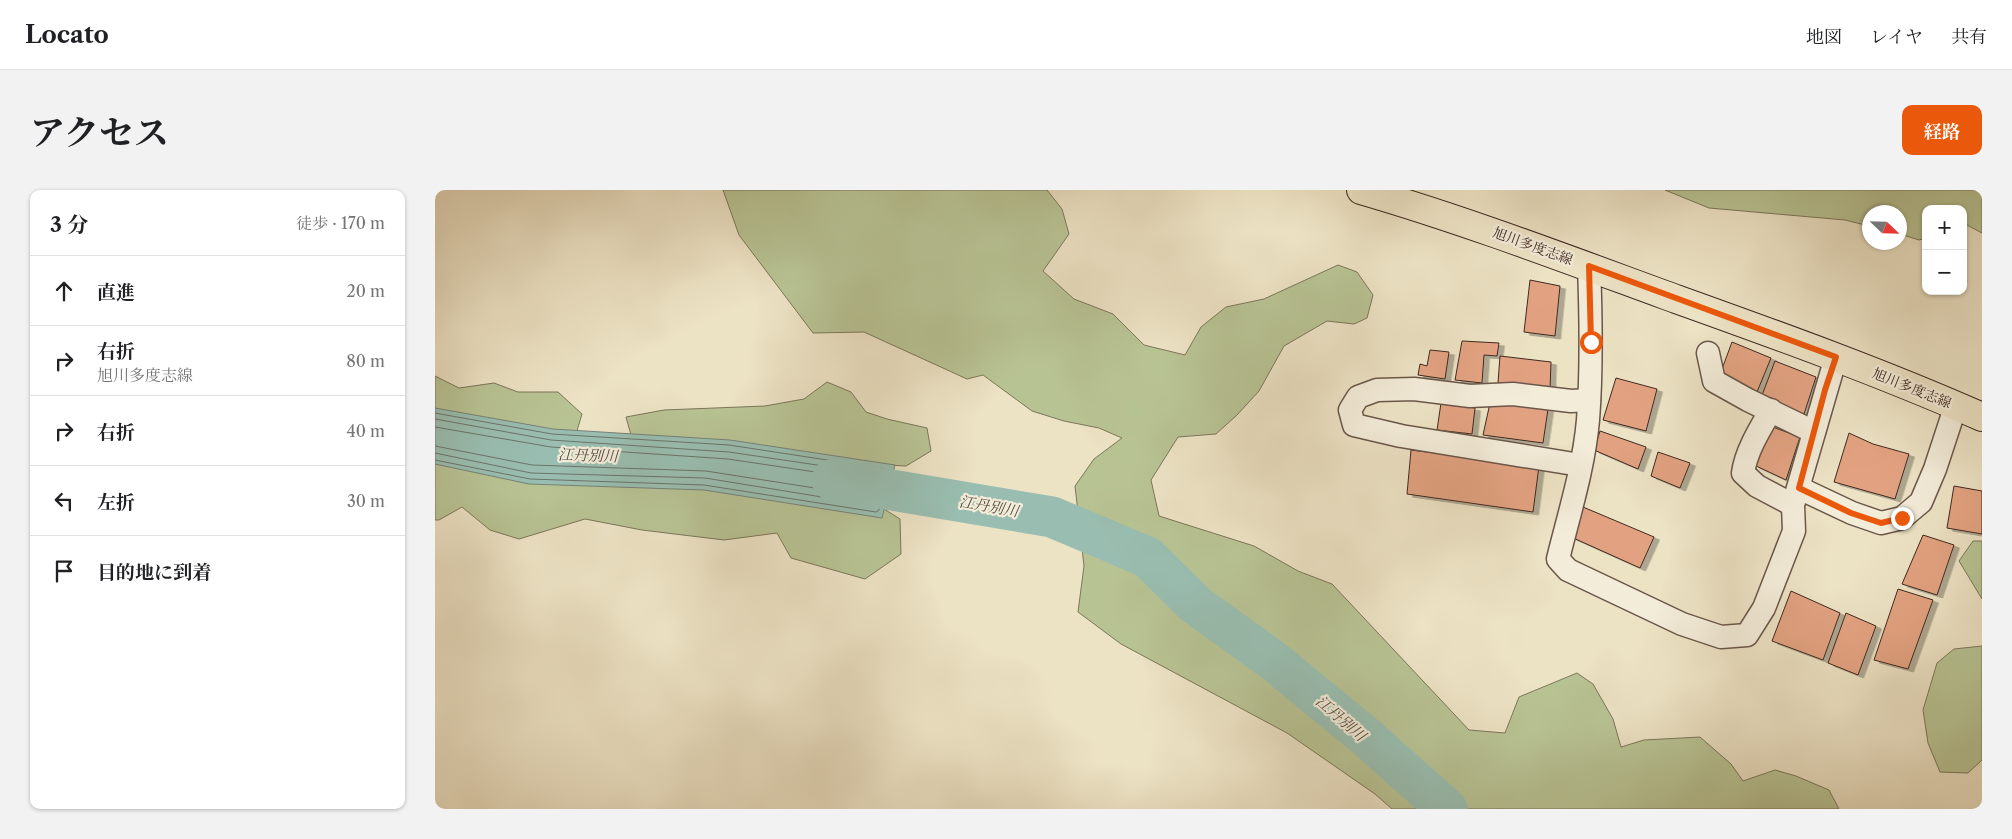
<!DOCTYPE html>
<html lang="ja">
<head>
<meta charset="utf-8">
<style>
	body { margin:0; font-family:"Libre Caslon Text","Noto Serif JP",serif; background:#f2f2f2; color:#202124 }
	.controls { position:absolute; right:15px; top:15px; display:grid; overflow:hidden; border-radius:10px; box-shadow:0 1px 4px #0004 }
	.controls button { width:45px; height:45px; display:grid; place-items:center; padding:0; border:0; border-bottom:1px solid #e0e0e0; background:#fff; color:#202124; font:25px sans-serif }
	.compass { position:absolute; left:1427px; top:15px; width:45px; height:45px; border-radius:50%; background:#fff; box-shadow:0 1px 4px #0004; rotate:113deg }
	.stop { position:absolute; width:15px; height:15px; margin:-11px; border:4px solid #ea580c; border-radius:50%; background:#fff }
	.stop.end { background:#ea580c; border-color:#fff; box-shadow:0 1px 5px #0008 }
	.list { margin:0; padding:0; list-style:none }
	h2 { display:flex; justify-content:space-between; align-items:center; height:65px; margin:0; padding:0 20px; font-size:21px }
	h2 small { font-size:16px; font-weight:400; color:#757577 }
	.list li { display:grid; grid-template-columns:32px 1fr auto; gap:15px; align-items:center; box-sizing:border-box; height:70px; padding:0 20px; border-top:1px solid #e0e0e0 }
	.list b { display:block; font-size:19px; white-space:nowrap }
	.list p { margin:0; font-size:16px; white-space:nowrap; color:#757577 }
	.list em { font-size:16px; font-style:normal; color:#757577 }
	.icon { flex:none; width:28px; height:28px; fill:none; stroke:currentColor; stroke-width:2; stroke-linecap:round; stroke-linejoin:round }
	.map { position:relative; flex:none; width:1547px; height:619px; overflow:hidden; border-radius:10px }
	header { display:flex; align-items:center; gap:30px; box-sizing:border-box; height:70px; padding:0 25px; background:#fff; border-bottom:1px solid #e0e0e0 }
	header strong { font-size:24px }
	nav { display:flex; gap:28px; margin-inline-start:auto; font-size:18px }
	.intro { display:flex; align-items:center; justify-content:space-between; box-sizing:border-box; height:120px; padding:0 30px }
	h1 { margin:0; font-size:35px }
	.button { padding:12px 22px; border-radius:10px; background:#ea580c; color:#fff; font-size:18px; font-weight:700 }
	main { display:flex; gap:30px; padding:0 30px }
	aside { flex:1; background:#fff; border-radius:10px; box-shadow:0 1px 4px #0004 }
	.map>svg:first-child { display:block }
	.green { fill:#b8c394; stroke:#7c765a }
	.water { fill:#99beb1; stroke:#758277 }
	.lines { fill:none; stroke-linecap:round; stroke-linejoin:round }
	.shore { stroke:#6c7469; stroke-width:1 }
	.river { stroke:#99beb1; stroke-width:41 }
	.building { fill:#e2a281; stroke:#3f2921; filter:url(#shadow) }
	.minor-casing { stroke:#6a574a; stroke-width:25 }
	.major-casing { stroke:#3f2921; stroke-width:30 }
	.minor { stroke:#f3ecd9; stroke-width:22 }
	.major { stroke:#ece2c4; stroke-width:28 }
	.route { stroke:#ea580c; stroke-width:6 }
	.labels { text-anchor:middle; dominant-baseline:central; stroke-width:4.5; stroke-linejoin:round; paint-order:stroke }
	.street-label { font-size:14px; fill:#3f2921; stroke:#f3ecd9 }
	.water-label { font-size:15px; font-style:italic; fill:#564e45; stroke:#f3ecd9 }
</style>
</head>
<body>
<header>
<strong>Locato</strong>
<nav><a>地図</a><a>レイヤ</a><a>共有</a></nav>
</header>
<div class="intro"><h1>アクセス</h1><a class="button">経路</a></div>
<main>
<aside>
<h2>3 分<small>徒歩 · 170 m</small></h2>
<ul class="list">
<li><svg class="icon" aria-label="ahead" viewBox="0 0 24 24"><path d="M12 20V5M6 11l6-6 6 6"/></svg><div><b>直進</b></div><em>20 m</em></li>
<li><svg class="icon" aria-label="right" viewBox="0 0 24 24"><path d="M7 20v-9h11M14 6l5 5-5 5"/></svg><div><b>右折</b><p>旭川多度志線</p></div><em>80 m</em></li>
<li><svg class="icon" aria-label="right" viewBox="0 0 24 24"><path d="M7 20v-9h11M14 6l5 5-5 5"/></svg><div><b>右折</b></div><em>40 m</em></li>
<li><svg class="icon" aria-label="left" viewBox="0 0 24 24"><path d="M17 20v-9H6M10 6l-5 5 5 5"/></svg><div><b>左折</b></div><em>30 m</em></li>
<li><svg class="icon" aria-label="arrive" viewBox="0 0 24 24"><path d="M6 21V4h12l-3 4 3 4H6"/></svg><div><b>目的地に到着</b></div></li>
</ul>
</aside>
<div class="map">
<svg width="1547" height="619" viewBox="0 0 1547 619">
	<defs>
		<filter id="shadow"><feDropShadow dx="5.5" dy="3" stdDeviation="0" flood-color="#0004"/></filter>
	</defs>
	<rect width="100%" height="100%" fill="#ece2c4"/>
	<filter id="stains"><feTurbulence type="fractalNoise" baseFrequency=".004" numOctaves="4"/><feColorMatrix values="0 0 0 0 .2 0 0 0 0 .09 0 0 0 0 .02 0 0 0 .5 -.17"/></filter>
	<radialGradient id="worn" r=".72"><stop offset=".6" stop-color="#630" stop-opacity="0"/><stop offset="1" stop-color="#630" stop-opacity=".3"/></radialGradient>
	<!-- green -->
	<g class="green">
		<path d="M288 0H612L627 19 634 44 608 81 639 109 678 124 709 155 750 165 766 137 791 117 829 109 903 75 922 82 938 105 932 128 919 134 892 131 849 156 824 201 802 225 781 244 743 247 716 290 724 326 819 356 863 381 897 394 1034 540 1070 543 1084 507 1142 483 1158 494 1178 529 1186 557 1209 550 1265 547 1296 574 1308 591 1340 580 1361 586 1394 600 1404 619H957L940 604 852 543 686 454 643 422 649 376 640 296 659 269 687 248 664 238 629 231 597 221 548 185 532 189 429 142 378 143 304 45Z"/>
		<path d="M1230 0H1547V43L1532 35 1528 36V19H1491V48L1484 50 1465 44 1464 22H1434V36L1410 30 1274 18Z"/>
		<path d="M0 186 24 198 59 193 83 202H123L147 224 138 254 0 237Z"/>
		<path d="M392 192 416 202 431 222 452 229 492 238 496 261 471 276 378 271 198 252 191 227 229 220 330 216 369 209Z"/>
		<path d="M0 268 433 309 465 329 466 364 430 389 356 368 342 343 289 350 207 340 150 329 84 349 55 340 27 317 4 330H0Z"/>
		<path d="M1538 351H1547V409L1524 371Z"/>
		<path d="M1547 456V570L1533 583 1505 582 1493 553 1488 520 1502 473 1519 459Z"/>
	</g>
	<!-- water -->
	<path class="water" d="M0 218 118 239 295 250 460 275 447 328 269 300 94 294 0 274Z"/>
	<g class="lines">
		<!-- shore -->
		<g class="shore">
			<path d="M0 223 117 244 294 255 451 279 453 281 444 320 441 322 269 295 95 289 0 270"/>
			<path d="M0 229 116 250 294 262 443 284 445 286 439 313 436 315 270 288 96 283 0 263"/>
			<path d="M0 237 116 257 293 269 434 290 436 293 433 305 431 306 271 281 97 275 0 256"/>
		</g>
		<!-- river -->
		<path class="river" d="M397 290 617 327 712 367 761 415 840 472 930 546 1012 619"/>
	</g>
	<!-- building -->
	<g class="building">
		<path d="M1095 90 1125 96 1120 146 1089 142Z"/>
		<path d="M1027 151 1064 153 1062 166 1049 165 1047 193 1020 190Z"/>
		<path d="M1297 152 1336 168 1322 202 1284 187Z"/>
		<path d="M995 160 1014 162 1010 189 983 185 985 174 992 176Z"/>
		<path d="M1065 166 1116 172 1115 200 1063 193Z"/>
		<path d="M1340 171 1381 187 1369 224 1326 208Z"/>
		<path d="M1181 188 1222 199 1211 241 1168 230Z"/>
		<path d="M1006 213 1040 218 1037 244 1002 240Z"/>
		<path d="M1055 213 1113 219 1108 253 1048 245Z"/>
		<path d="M1335 236 1365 247 1351 290 1319 275Z"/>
		<path d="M1165 241 1211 257 1203 279 1159 260Z"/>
		<path d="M1414 243 1438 254 1474 264 1460 309 1399 292Z"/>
		<path d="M976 260 1104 276 1098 322 972 304Z"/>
		<path d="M1223 262 1255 273 1245 298 1216 286Z"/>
		<path d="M1519 296 1547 301V344L1512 338Z"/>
		<path d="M1148 317 1219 347 1205 378 1136 347Z"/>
		<path d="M1488 345 1519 355 1502 405 1467 394Z"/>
		<path d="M1463 399 1498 410 1473 479 1439 470Z"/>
		<path d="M1356 401 1405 423 1388 470 1337 451Z"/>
		<path d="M1411 423 1441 436 1423 485 1393 473Z"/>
	</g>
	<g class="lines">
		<defs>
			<g id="minor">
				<path d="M1154 76C1156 128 1157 179 1153 230 1149 277 1134 324 1123 369L1133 380 1247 434 1286 447 1312 445 1329 418 1359 341 1358 315 1401 167"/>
				<path d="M1273 163 1279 191 1313 210 1379 242"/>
				<path d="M1336 220C1325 239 1311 261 1308 283L1322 296 1358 315"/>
				<path d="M1145 275 966 246 919 235 915 220 923 207 942 200 979 199 1035 206 1078 204 1136 211 1154 210"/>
				<path d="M1364 298 1417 323 1446 333 1467 328 1486 312 1500 279 1521 215"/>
			</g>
			<path id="major" d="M926 0C1029 30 1129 68 1230 105 1336 143 1443 181 1547 227"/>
		</defs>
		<!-- minor casing -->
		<use href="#minor" class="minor-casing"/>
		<!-- major casing -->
		<use href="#major" class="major-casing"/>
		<!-- minor -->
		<use href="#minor" class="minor"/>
		<!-- major -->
		<use href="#major" class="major"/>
	</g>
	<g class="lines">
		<!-- route -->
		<path class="route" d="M1156 152 1154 76 1401 167 1390 200 1364 298 1416 323 1446 333 1467 328"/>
	</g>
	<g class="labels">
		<!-- street labels -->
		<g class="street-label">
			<text transform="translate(1098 56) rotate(20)">旭川多度志線</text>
			<text transform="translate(1477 198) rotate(22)">旭川多度志線</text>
		</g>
		<!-- water labels -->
		<g class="water-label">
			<text transform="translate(153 265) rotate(2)">江丹別川</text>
			<text transform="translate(554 316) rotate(10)">江丹別川</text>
			<text transform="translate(906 528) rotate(41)">江丹別川</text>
		</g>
	</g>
	<rect width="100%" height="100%" filter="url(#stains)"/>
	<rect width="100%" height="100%" fill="url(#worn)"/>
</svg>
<div class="controls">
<button>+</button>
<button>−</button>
</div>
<svg class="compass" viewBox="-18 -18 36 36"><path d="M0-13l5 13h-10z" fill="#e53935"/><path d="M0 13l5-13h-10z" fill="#757577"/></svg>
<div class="stop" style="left:1156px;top:152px"></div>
<div class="stop end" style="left:1467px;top:328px"></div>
</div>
</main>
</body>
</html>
